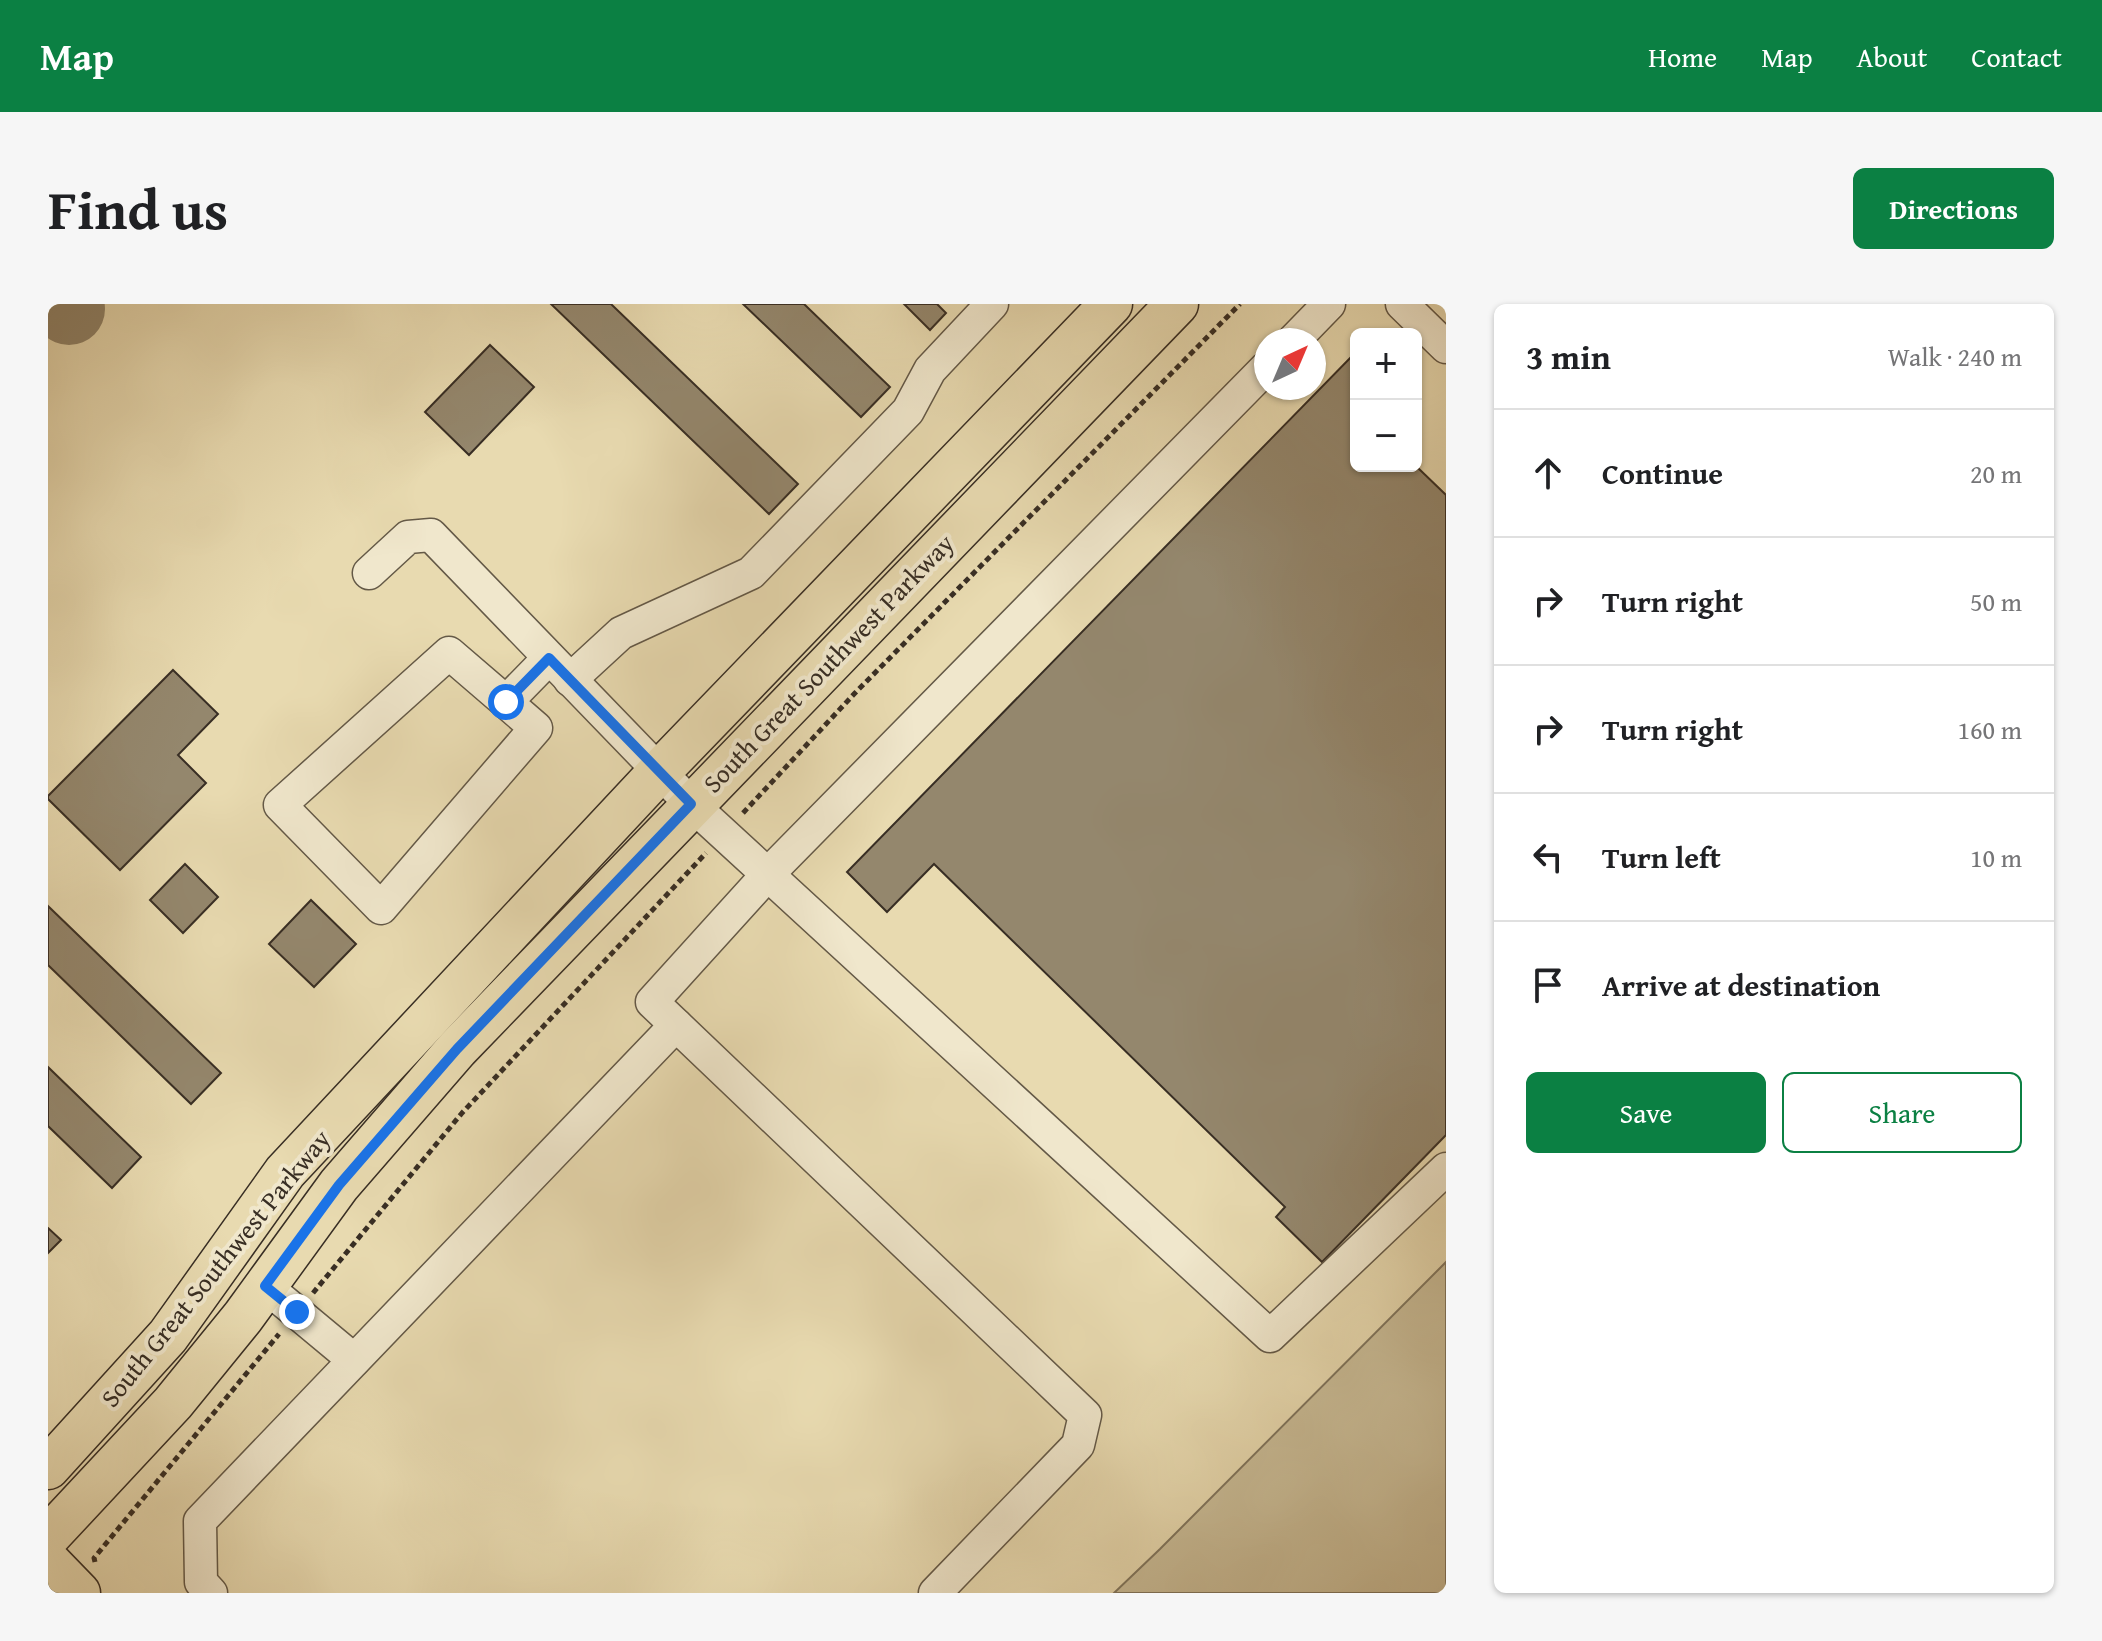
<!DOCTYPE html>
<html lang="en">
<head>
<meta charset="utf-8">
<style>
	body { margin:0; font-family:"Gentium Book Plus",serif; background:#f6f6f6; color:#202124 }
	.controls { position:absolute; right:24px; top:24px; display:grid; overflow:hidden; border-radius:12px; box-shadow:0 2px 6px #0004 }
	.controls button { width:72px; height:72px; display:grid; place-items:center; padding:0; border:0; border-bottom:2px solid #e0e0e0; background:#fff; color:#202124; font:40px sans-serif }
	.compass { position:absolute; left:1206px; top:24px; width:72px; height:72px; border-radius:50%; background:#fff; box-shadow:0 2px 6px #0004; rotate:44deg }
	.stop { position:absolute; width:24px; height:24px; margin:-18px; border:6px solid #1a73e8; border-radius:50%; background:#fff }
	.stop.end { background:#1a73e8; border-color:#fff; box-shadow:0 2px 8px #0008 }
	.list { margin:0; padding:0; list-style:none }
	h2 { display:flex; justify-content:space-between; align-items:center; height:104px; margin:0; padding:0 32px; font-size:34px }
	h2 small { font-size:26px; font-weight:400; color:#757577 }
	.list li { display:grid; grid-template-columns:52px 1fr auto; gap:24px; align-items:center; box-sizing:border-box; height:128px; padding:0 32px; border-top:2px solid #e0e0e0 }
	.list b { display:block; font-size:30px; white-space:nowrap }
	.list em { font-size:26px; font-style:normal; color:#757577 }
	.actions { display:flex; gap:16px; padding:24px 32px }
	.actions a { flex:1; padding:18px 0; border:2px solid #0b8043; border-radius:12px; text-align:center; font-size:28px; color:#0b8043 }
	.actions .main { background:#0b8043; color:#fff }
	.icon { flex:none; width:44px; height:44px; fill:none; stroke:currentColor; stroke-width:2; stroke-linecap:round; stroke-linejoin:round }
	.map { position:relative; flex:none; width:1398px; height:1289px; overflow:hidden; border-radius:12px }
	header { display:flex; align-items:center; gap:48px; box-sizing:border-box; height:112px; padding:0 40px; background:#0b8043; color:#fff }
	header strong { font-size:38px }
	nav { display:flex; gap:44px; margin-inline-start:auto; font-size:28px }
	.intro { display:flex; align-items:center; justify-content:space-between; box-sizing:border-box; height:192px; padding:0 48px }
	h1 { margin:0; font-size:56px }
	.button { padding:20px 36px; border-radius:12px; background:#0b8043; color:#fff; font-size:28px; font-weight:700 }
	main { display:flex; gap:48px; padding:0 48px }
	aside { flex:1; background:#fff; border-radius:12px; box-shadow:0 2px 6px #0004 }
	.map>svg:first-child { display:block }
	.green { fill:#cabd98; stroke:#81765e; stroke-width:2 }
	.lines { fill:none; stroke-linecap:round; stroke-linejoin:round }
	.taxiway { stroke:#90846a; stroke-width:72 }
	.building { fill:#94876d; stroke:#382e24; stroke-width:2 }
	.minor-casing { stroke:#645947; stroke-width:35 }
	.major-casing { stroke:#382e24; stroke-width:45 }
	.path { stroke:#382e24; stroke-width:5; stroke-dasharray:6 4; stroke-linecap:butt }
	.minor { stroke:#f0e7cc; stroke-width:32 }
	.major { stroke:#e8dab0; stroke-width:42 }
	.route { stroke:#1a73e8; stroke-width:10 }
	.labels { text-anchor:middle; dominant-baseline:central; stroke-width:8; stroke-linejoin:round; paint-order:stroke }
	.street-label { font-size:26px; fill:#382e24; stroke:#f0e7cc }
</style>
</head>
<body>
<header>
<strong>Map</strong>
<nav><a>Home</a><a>Map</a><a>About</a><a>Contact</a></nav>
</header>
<div class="intro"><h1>Find us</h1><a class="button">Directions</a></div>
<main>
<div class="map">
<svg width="1398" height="1289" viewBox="0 0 1398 1289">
	<rect width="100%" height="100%" fill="#e8dab0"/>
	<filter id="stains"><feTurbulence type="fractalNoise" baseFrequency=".0025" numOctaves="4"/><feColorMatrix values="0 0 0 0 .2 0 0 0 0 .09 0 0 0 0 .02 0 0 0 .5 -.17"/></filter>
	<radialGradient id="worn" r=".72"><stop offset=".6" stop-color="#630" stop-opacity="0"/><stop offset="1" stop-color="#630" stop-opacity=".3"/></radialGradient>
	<!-- green -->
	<path class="green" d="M1398 958V1289H1066L1112 1245Z"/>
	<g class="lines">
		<!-- taxiway -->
		<path class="taxiway" d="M16 0 21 5"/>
	</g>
	<!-- building -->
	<g class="building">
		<path d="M503 0H563L750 180 721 210Z"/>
		<path d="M695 0H756L842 83 813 113Z"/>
		<path d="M856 0H889L898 9 882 26Z"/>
		<path d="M442 41 486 83 421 151 377 108Z"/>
		<path d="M1308 48V162H1368L1398 191V831L1274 958 1228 913 1237 903 886 560 839 608 799 568Z"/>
		<path d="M125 366 170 410 130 451 158 479 72 566 0 495V492Z"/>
		<path d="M137 560 170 593 135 629 102 596Z"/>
		<path d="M263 596 308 640 266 683 221 640Z"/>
		<path d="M0 602 173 769 143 800 0 661Z"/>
		<path d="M0 763 93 853 64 884 0 822Z"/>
		<path d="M0 924 13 936 0 949Z"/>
	</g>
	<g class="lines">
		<defs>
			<g id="minor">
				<path d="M1354 0 1398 43"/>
				<path d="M1246 36 1281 0"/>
				<path d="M321 269 360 233 383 231 643 500 1222 1032 1398 865"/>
				<path d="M522 376 573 329 703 269 860 107 882 66 944 0"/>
				<path d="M458 398 488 424 333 604 232 501 401 349 458 398 501 354"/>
				<path d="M217 982 306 1056"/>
				<path d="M163 1289 153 1278 152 1217 628 721"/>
				<path d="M887 1289 1030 1141 1037 1111 604 698 720 570 1218 64"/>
			</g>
			<g id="major">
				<path d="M0 1164 120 1032 237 868 611 468 1063 0"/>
				<path d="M0 1233 125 1099 195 1013 291 881 409 745 1129 0"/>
				<path d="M0 1257 31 1289"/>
			</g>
		</defs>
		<!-- minor casing -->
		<use href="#minor" class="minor-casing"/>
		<!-- major casing -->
		<use href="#major" class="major-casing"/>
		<!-- path -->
		<g class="path">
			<path d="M695 509 807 389 1192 0"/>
			<path d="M265 989 414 809 658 549"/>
			<path d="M47 1258 46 1254 231 1030"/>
		</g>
		<!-- minor -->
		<use href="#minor" class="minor"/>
		<!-- major -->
		<use href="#major" class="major"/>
	</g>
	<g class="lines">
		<!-- route -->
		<path class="route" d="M249 1008 217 982 291 881 409 745 643 500 501 354 458 398"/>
	</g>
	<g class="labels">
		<!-- street labels -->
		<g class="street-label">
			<text transform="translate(780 359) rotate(-46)">South Great Southwest Parkway</text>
			<text transform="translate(167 964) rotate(-51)">South Great Southwest Parkway</text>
		</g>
	</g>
	<rect width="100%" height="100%" filter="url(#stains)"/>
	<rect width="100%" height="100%" fill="url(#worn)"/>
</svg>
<div class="controls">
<button>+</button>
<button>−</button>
</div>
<svg class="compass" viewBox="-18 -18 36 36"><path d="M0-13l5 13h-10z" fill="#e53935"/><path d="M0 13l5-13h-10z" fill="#757577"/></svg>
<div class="stop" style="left:458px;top:398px"></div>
<div class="stop end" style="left:249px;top:1008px"></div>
</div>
<aside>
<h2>3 min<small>Walk · 240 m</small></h2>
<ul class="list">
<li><svg class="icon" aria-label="ahead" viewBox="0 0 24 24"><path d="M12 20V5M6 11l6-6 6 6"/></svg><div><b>Continue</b></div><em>20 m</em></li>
<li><svg class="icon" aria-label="right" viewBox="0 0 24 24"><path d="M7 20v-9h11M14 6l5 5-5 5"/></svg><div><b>Turn right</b></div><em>50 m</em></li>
<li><svg class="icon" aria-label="right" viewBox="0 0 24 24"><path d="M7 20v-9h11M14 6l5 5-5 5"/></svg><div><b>Turn right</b></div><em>160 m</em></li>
<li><svg class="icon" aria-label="left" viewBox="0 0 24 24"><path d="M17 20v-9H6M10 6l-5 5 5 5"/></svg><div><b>Turn left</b></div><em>10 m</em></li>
<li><svg class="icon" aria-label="arrive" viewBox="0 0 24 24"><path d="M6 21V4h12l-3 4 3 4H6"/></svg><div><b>Arrive at destination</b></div></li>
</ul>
<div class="actions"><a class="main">Save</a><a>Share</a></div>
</aside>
</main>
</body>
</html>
